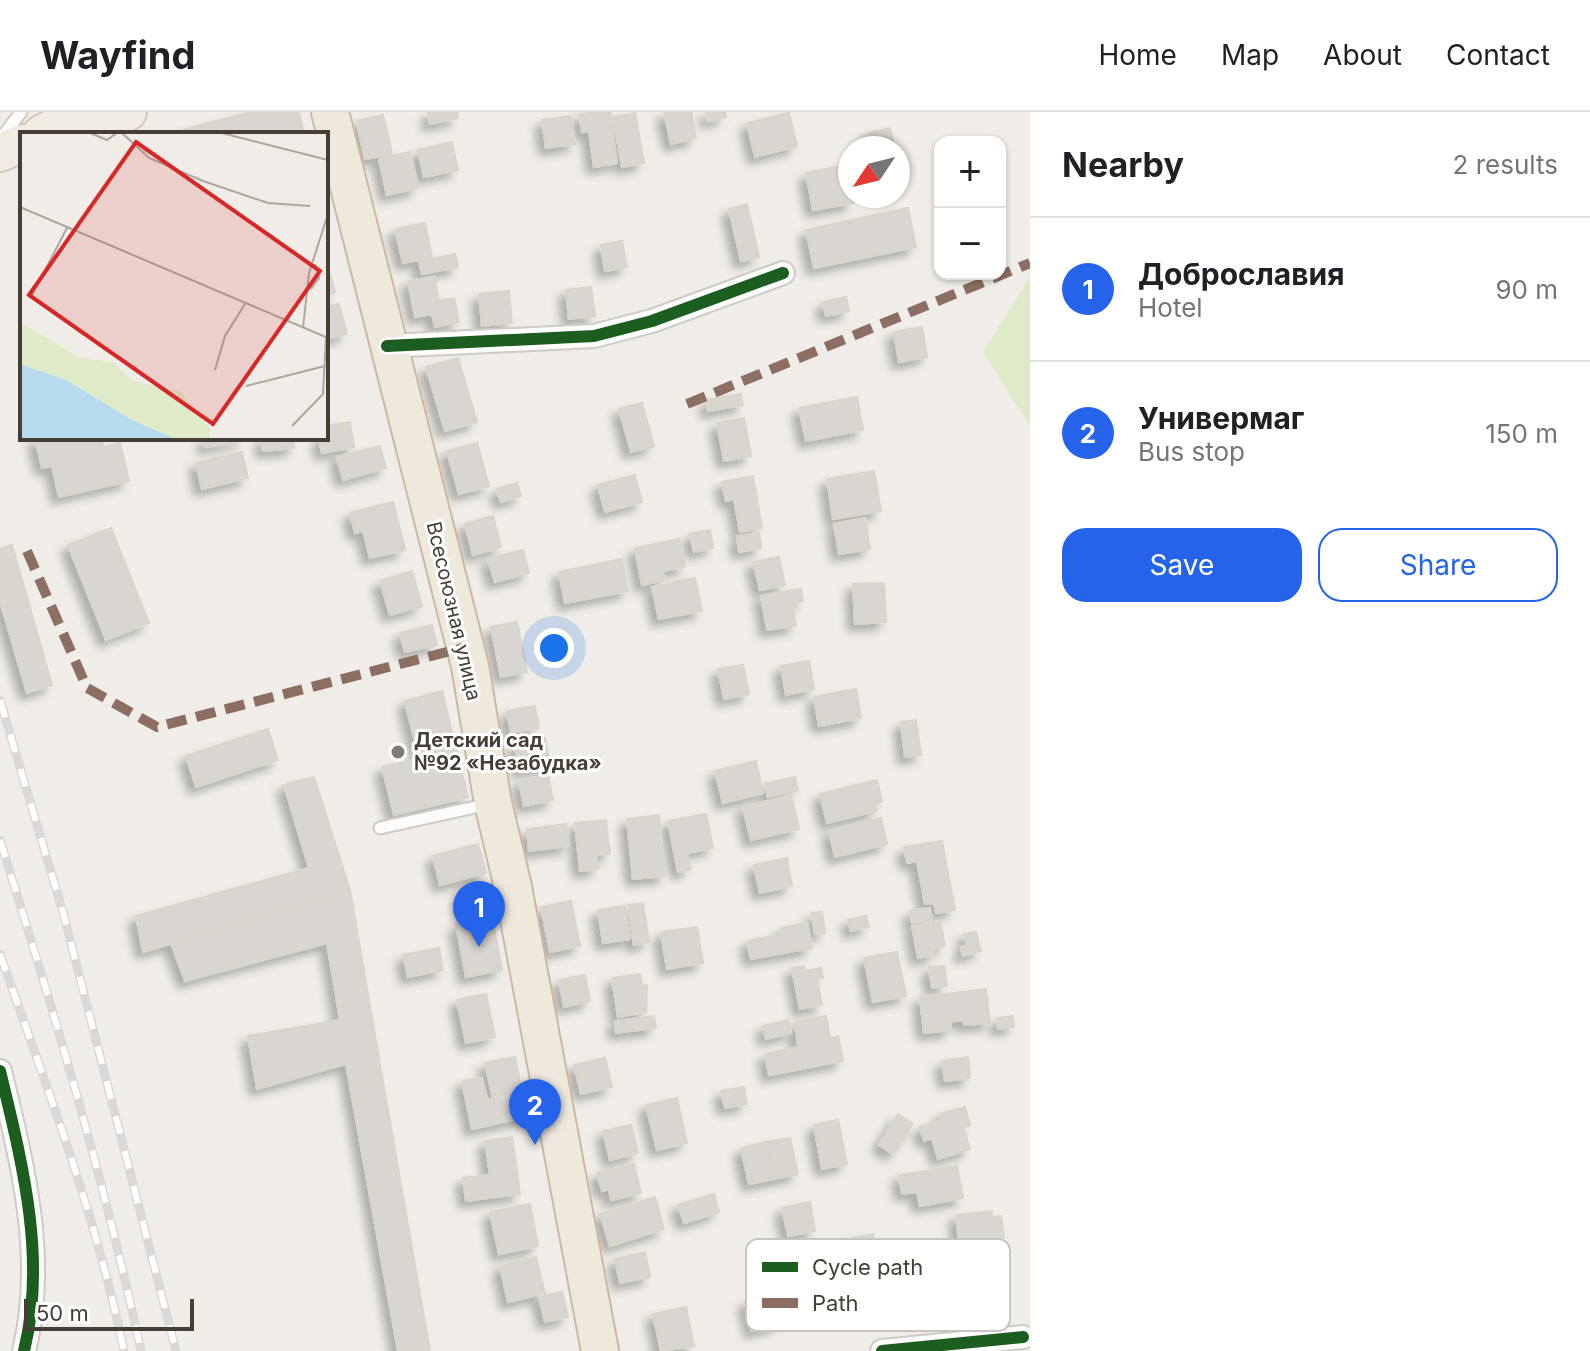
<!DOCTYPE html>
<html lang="en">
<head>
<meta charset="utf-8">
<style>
	body { margin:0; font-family:Inter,sans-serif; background:#f2f2f2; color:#202124 }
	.controls { position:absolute; right:24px; top:24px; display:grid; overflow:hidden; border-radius:16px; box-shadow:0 2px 6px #0004 }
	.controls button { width:72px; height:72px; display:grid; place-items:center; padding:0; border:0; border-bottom:2px solid #e0e0e0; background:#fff; color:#202124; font:40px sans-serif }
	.compass { position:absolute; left:838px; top:24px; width:72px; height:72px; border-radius:50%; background:#fff; box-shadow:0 2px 6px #0004; rotate:235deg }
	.scale { position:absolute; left:24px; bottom:20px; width:170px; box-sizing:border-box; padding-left:8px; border:4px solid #453e35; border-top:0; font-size:22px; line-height:28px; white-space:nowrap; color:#453e35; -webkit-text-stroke:6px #fff; paint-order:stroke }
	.you { position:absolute; left:554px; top:536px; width:28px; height:28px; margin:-20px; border:6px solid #fff; border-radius:50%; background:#1a73e8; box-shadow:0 0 0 12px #1a73e833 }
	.badge { display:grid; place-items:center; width:52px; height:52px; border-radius:50%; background:#2563eb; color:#fff; font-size:26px; font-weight:700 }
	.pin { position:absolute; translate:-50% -66px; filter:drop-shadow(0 2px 4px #0008) }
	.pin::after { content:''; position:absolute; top:42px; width:28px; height:24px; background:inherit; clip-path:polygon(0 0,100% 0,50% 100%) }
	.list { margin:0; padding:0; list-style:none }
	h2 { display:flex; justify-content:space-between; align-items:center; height:104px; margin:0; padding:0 32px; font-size:34px }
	h2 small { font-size:26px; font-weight:400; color:#757577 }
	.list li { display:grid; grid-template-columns:52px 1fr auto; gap:24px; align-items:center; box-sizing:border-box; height:144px; padding:0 32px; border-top:2px solid #e0e0e0 }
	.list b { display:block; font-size:30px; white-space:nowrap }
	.list p { margin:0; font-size:26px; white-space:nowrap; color:#757577 }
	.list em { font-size:26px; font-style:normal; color:#757577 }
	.actions { display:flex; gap:16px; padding:24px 32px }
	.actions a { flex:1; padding:18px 0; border:2px solid #2563eb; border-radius:24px; text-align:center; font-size:28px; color:#2563eb }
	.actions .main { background:#2563eb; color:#fff }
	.map { position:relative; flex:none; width:1030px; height:1239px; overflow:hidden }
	header { display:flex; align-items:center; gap:48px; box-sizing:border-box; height:112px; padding:0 40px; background:#fff; border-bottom:2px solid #e0e0e0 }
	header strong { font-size:38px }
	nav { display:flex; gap:44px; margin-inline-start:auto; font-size:28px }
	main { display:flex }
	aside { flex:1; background:#fff }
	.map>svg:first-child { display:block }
	.green { fill:#deeac8 }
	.building { fill:#d9d6d1; stroke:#d8d4ce; stroke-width:2; filter:url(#shadow) }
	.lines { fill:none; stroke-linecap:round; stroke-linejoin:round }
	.service-casing { stroke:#cecbc6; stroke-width:15 }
	.minor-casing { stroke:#cecbc6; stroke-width:26 }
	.primary-casing { stroke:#d2c9b5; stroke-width:40 }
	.trunk-casing { stroke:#c8baa3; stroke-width:40 }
	.service { stroke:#fdfcfc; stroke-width:11 }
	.minor { stroke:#fdfcfc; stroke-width:22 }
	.primary { stroke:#f1ece2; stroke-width:36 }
	.trunk { stroke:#eee8dd; stroke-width:36 }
	.rail-casing { stroke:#d9d9d8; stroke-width:9 }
	.rail { stroke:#fff; stroke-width:6; stroke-dasharray:18; stroke-linecap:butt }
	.quiet { stroke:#8d6e63; stroke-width:10; stroke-dasharray:20 10; stroke-linecap:butt }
	.cycleway-casing { stroke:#fff; stroke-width:17 }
	.cycleway { stroke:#1b5e20; stroke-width:12 }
	.poi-dot { fill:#817b74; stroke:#fff; stroke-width:3 }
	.labels { text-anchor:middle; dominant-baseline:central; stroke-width:6; stroke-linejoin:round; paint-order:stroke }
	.street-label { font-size:20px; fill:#453e35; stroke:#fff }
	.poi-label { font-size:20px; font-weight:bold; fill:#453e35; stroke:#fff; text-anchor:start }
	.inset-road { fill:none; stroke:#aca7a0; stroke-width:2 }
	.view { fill:#d62828; fill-opacity:0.15; stroke:#d62828; stroke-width:4 }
	.inset-edge { fill:none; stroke:#453e35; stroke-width:4 }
	.key { fill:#fff; stroke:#c7c5c2; stroke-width:2 }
	.key-label { font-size:22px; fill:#453e35 }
</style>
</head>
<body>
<header>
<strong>Wayfind</strong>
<nav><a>Home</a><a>Map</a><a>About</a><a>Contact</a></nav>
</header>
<main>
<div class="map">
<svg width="1030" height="1239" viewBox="0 0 1030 1239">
	<defs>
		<filter id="shadow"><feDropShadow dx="-7" dy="7" stdDeviation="4" flood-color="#0004"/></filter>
	</defs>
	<rect width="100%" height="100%" fill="#f0ede8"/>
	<!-- green -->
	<path class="green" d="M1030 165V314L983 240Z"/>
	<!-- building -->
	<g class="building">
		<path d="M250 0H299L304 22H168Z"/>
		<path d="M428 0H457L458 6 430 12Z"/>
		<path d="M610 0 617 51 594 55 589 19 582 20 579 2Z"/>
		<path d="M664 0H691L696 26 671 32Z"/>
		<path d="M706 0H725L726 5 708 9Z"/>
		<path d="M635 1 644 51 622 55 613 5Z"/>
		<path d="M789 1 797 34 755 45 747 11Z"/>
		<path d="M383 3 387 19 360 25 357 9Z"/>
		<path d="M571 4 575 32 546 36 542 8Z"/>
		<path d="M890 16 895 36H872L869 21Z"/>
		<path d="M387 19 392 42 365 47 360 25Z"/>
		<path d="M452 30 458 58 424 65 418 38Z"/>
		<path d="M410 40 418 76 387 83 379 47Z"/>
		<path d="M847 53 850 84 854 91 813 98 806 61Z"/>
		<path d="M747 92 759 145 741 149 729 97Z"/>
		<path d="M908 96 916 135 814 156 806 118Z"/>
		<path d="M425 111 432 145 403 151 395 117Z"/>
		<path d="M622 129 627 155 605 159 601 133Z"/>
		<path d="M455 142 458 155 422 162 419 150Z"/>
		<path d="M326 148 335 180 326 183Z"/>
		<path d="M434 165 439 189 454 186 459 210 435 215 432 202 415 205 408 169Z"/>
		<path d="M591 175 595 204 569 207 566 178Z"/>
		<path d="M509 179 512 211 482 214 479 182Z"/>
		<path d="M846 185 849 199 826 204 823 190Z"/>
		<path d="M339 192 347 222 326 227V195Z"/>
		<path d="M922 215 927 245 899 250 894 220Z"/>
		<path d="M458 246 477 310 445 319 426 255Z"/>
		<path d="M741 282 743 293 708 299 707 288Z"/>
		<path d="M857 285 863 318 806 329 799 296Z"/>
		<path d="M642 291 654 334 631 340 619 297Z"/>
		<path d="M744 306 751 344 724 349 717 311Z"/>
		<path d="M350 310 354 335 322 341 319 326H326V314Z"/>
		<path d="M35 326H102L103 335 120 331 129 369 59 385 52 354 42 356Z"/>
		<path d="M204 326H244L245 328 205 335Z"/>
		<path d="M262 326H294V336L263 339Z"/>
		<path d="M477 331 489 374 459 382 447 339Z"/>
		<path d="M380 334 386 356 343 368 337 345Z"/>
		<path d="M242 340 248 366 202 377 196 351Z"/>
		<path d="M874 359 881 399 833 407 827 367Z"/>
		<path d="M635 363 642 390 605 400 598 373Z"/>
		<path d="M753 364 762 416 740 420 734 387 726 389 722 370Z"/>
		<path d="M517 371 521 384 501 390 497 377Z"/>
		<path d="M393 390 405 438 370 446 363 419 355 421 350 401Z"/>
		<path d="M493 404 501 435 473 443 465 412Z"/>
		<path d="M865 406 870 437 839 442 834 412Z"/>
		<path d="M111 416 149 511 106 528 68 433Z"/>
		<path d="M710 418 713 436 694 440 690 422Z"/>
		<path d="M759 421 761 436 739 440 737 424Z"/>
		<path d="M680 427 685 455 663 459 665 468 642 473 635 436Z"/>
		<path d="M12 433 52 573 27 581 0 489V437Z"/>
		<path d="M523 438 529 461 495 470 488 447Z"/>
		<path d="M779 445 785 473 760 478 753 450Z"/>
		<path d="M622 447 628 479 565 491 559 460Z"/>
		<path d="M412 459 422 494 390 503 380 469Z"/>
		<path d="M695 466 702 499 659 507 652 475Z"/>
		<path d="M884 471 886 510 855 512 853 472Z"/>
		<path d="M801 477 803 489 792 491 796 514 767 518 761 484Z"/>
		<path d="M517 510 527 560 501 565 491 515Z"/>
		<path d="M432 513 437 533 405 540 400 521Z"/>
		<path d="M809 549 814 577 786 583 781 554Z"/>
		<path d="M743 553 749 582 724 587 718 557Z"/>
		<path d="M856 577 861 606 819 614 814 585Z"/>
		<path d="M442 579 468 685 394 703 382 655 419 646 405 589Z"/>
		<path d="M535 594 539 616 511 621 507 599Z"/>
		<path d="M916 608 921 643 905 645 901 610Z"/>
		<path d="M268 617 278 648 196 675 186 644Z"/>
		<path d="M545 626 550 653 520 659 514 632Z"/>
		<path d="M756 649 763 681 723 691 715 659Z"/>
		<path d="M548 663 553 688 524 694 519 669Z"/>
		<path d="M314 665 350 778 143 840 136 804 309 756 284 673Z"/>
		<path d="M795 665 798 678 768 685 765 672Z"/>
		<path d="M877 668 882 690 874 692 876 699 827 711 820 682Z"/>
		<path d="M791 683 799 717 751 728 743 695Z"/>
		<path d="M706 702 713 736 687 741 691 757 678 760 668 709Z"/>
		<path d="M659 703 665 764 633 767 627 707Z"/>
		<path d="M881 706 887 732 835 745 829 719Z"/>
		<path d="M606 708 610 742 596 743 598 757 580 759 575 711Z"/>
		<path d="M566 712 569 734 529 739 527 717Z"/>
		<path d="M942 729 955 798 936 801 934 791 925 792 917 749 907 751 904 735Z"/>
		<path d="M478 732 486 761 440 773 433 744Z"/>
		<path d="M787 746 792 774 760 781 754 753Z"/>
		<path d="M350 778 383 970 350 974 346 952 257 977 248 924 340 908 327 831 185 869 171 831Z"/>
		<path d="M571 789 580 834 550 840 541 795Z"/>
		<path d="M643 791 649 830 634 833 628 793Z"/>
		<path d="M625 794 630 827 603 831 598 798Z"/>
		<path d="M930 796 932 807 912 811 910 799Z"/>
		<path d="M822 800 825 821 815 822 812 801Z"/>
		<path d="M866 804 869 815 851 819 848 808Z"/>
		<path d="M492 805 502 858 466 865 456 812Z"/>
		<path d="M940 809 945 834 933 837 934 843 918 846 912 814Z"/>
		<path d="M807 811 812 836 751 847 747 829 782 822 781 816Z"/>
		<path d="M697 815 703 851 667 857 661 820Z"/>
		<path d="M976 820 981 839 963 844 961 835 967 834 964 822Z"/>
		<path d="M439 836 443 858 408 865 403 843Z"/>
		<path d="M897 840 906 884 873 890 864 846Z"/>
		<path d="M804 854 805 859 821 856 823 866 817 867 822 893 800 897 792 856Z"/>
		<path d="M944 854 947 874 932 876 929 855Z"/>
		<path d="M640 862 642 874 647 873 646 900 618 905 612 866Z"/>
		<path d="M585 863 590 889 564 895 559 868Z"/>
		<path d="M986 877 990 911 964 913 963 908 950 910 951 918 924 921 920 885Z"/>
		<path d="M486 882 495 925 466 931 457 888Z"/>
		<path d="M654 904 656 916 616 921 615 909Z"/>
		<path d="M826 904 830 926 838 924 843 949 769 963 765 942 798 935 795 910Z"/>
		<path d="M1013 904 1014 915 998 917 997 906Z"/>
		<path d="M788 908 791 921 766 927 763 914Z"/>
		<path d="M515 945 527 1005 472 1017 462 969 482 966 487 987H493L485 951Z"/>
		<path d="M968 945 970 966 945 969 942 949Z"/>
		<path d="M605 946 612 975 581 982 574 953Z"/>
		<path d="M383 970 430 1239H398L350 974Z"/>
		<path d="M744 975 747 992 725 996 721 979Z"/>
		<path d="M677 986 687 1031 657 1038 646 993Z"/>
		<path d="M965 995 970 1013 963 1015 970 1037 938 1047 932 1026 924 1029 920 1015 942 1008 940 1002Z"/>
		<path d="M898 1002 913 1012 893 1042 879 1033Z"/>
		<path d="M838 1008 847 1052 822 1057 814 1013Z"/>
		<path d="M631 1013 638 1041 610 1048 603 1019Z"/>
		<path d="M512 1025 520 1082 466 1089 463 1066 490 1063 485 1029Z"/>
		<path d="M790 1026 798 1062 774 1067 766 1030Z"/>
		<path d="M766 1030 774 1067 749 1072 741 1036Z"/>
		<path d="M634 1052 641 1081 611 1088 609 1077 602 1079 597 1061Z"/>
		<path d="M957 1054 963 1086 920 1094 917 1080 902 1082 899 1063Z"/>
		<path d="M714 1082 719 1100 684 1111 678 1093Z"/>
		<path d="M655 1085 664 1117 610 1134 600 1102Z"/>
		<path d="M810 1090 815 1119 788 1124 782 1096Z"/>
		<path d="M530 1092 538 1134 499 1142 490 1100Z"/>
		<path d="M992 1099V1105L1001 1104 1004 1125 959 1131 956 1103Z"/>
		<path d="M873 1122 878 1150 846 1157 840 1129Z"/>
		<path d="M645 1140 650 1165 620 1171 615 1147Z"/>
		<path d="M536 1145 545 1181 508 1190 500 1154Z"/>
		<path d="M562 1180 568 1205 545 1210 539 1185Z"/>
		<path d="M773 1183 780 1212 752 1219 745 1189Z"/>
		<path d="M686 1195 694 1234 661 1239 653 1202Z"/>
	</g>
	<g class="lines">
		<defs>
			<g id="service">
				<path d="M0 28 21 0"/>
				<path d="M380 716 489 692"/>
			</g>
			<g id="minor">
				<path d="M387 234 594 224 652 209 783 161"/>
				<path d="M0 959C22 1050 47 1146 24 1239"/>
				<path d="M882 1239 1023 1225"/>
			</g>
			<g id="primary">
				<path d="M41 22 83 0"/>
				<path d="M87 22 128 0"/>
				<path d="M0 41 22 31"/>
			</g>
			<path id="trunk" d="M330 0 470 554 493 691 513 775 600 1239"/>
		</defs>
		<!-- service casing -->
		<use href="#service" class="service-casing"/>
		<!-- minor casing -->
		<use href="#minor" class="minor-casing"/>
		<!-- primary casing -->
		<use href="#primary" class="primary-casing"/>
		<!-- trunk casing -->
		<use href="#trunk" class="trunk-casing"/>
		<!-- service -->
		<use href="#service" class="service"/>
		<!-- minor -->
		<use href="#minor" class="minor"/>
		<!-- primary -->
		<use href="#primary" class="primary"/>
		<!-- trunk -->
		<use href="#trunk" class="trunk"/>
		<defs>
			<g id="rail">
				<path d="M0 588 64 804 176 1239"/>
				<path d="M0 728C53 897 104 1066 141 1239"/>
				<path d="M0 842C46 973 96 1103 124 1239"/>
			</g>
		</defs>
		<!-- rail casing -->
		<use href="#rail" class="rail-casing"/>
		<!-- rail -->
		<use href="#rail" class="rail"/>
		<!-- quiet -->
		<g class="quiet">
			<path d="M687 292 1030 151"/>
			<path d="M27 439 87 576 157 615 466 535"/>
		</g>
		<defs>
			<g id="cycleway">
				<path d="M387 234 594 224 652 209 783 161"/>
				<path d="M0 959C22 1050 47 1146 24 1239"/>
				<path d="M882 1239 1023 1225"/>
			</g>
		</defs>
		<!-- cycleway casing -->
		<use href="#cycleway" class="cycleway-casing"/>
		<!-- cycleway -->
		<use href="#cycleway" class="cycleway"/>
	</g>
	<!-- markers -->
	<circle class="poi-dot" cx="398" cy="640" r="8"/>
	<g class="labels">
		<!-- street labels -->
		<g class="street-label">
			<text transform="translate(454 499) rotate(77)">Всесоюзная улица</text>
		</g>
		<!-- poi labels -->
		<g class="poi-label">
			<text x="414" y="628">Детский сад<tspan x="414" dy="23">№92 «Незабудка»</tspan></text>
		</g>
	</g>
	<!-- overview -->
	<g transform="translate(20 20)">
		<rect width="308" height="308" fill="#f0ede8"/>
		<path d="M0 190 60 226 93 230 113 249 162 260 168 274 191 297 189 308H158L112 288 46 248 0 232Z" fill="#deeac8"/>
		<path d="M0 232 46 248 112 288 158 308H0Z" fill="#b8daee"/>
		<path class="inset-road" d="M68 0 87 8 98 0M101 0 129 26 183 49 248 71 290 74M198 0 308 28M0 75 308 206M291 157 299 146 295 132M12 163 47 96M283 196 289 141 308 82M195 238 205 204 225 172M226 254 305 234M272 294 303 262 306 206"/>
		<path class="view" d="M116 10 300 139 193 292 9 163Z"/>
		<rect width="308" height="308" class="inset-edge"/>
	</g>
	<!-- legend -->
	<rect x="746" y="1127" width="264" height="92" rx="12" class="key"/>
	<rect x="762" y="1150" width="36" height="10" fill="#1b5e20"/>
	<rect x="762" y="1186" width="36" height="10" fill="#8d6e63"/>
	<g class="key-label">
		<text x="812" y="1163">Cycle path</text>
		<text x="812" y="1199">Path</text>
	</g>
</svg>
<div class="controls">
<button>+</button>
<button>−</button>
</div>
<svg class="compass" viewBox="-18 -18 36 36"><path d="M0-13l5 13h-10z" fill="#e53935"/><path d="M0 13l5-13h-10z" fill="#757577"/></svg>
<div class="scale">50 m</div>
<div class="you"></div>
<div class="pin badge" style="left:479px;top:835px">1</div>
<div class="pin badge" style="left:535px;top:1033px">2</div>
</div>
<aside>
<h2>Nearby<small>2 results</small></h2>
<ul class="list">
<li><span class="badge">1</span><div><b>Доброславия</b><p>Hotel</p></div><em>90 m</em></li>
<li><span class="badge">2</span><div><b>Универмаг</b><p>Bus stop</p></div><em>150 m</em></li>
</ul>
<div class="actions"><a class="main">Save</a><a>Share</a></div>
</aside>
</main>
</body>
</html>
